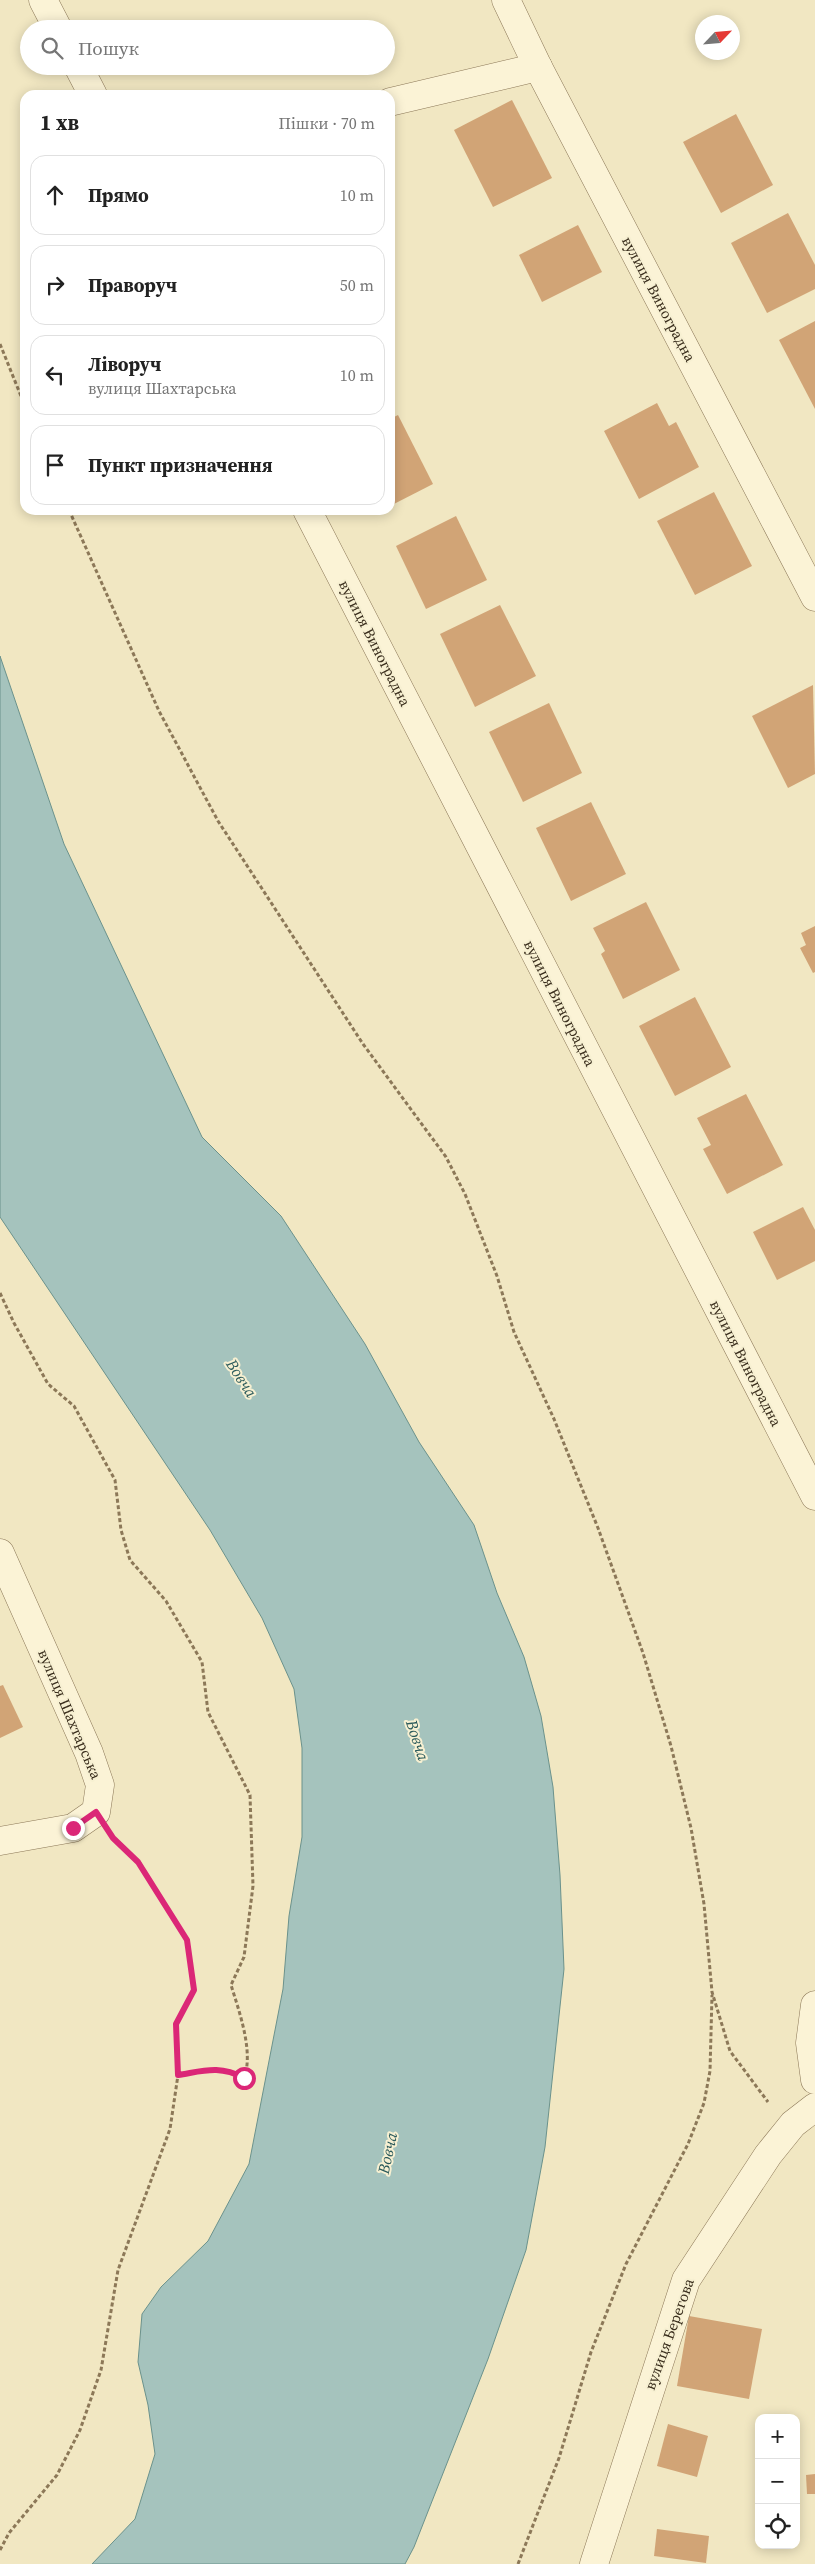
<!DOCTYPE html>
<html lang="uk">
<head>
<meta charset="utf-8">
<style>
	body { margin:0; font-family:"Source Serif 4",serif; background:#f6f6f6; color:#222 }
	.controls { position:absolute; right:15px; bottom:15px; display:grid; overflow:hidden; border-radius:10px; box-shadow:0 2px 12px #0003 }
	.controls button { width:45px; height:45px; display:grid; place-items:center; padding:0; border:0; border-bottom:1px solid #e0e0e0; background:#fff; color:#222; font:25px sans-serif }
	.compass { position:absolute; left:695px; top:15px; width:45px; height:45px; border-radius:50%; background:#fff; box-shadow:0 2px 12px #0003; rotate:64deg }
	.stop { position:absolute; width:15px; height:15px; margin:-11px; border:4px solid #db2777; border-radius:50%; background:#fff }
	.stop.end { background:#db2777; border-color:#fff; box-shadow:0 1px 5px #0008 }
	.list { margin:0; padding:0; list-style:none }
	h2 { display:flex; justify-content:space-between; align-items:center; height:65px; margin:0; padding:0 20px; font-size:21px }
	h2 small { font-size:16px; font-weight:400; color:#767676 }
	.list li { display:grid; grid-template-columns:32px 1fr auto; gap:15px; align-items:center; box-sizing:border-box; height:80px; margin:0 10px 10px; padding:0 10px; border:1px solid #e0e0e0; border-radius:15px }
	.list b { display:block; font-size:19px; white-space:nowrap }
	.list p { margin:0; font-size:16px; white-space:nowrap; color:#767676 }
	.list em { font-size:16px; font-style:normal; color:#767676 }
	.icon { flex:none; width:28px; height:28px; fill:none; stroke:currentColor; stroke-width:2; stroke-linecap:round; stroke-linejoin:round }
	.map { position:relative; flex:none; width:815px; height:2564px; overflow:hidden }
	.search { position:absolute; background:#fff; box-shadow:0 2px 12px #0003; left:20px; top:20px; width:375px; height:55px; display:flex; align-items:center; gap:12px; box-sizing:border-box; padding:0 18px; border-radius:28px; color:#767676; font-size:19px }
	.panel { position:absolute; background:#fff; box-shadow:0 2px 12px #0003; left:20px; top:90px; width:375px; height:425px; border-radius:15px }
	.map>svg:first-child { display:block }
	.water { fill:#a5c3bd; stroke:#6b928c }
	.building { fill:#d1a476 }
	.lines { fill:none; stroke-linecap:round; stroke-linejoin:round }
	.minor-casing { stroke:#8c7858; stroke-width:29 }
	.path { stroke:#8c7858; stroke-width:3; stroke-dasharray:4 2.5; stroke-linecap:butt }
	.minor { stroke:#fbf3d6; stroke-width:28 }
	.route { stroke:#db2777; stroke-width:6 }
	.labels { text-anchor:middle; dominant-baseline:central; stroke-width:4; stroke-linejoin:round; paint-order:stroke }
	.street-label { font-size:15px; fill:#3a2e1d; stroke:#f7f0d2 }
	.water-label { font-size:16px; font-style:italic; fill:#2b5a5b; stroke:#f7f0d2 }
</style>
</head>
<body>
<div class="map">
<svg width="815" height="2564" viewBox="0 0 815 2564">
	<rect width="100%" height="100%" fill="#f1e7c2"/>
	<!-- water -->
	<path class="water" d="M0 656 64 844 202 1137 281 1216 365 1344 419 1442 474 1525 497 1593 524 1657 541 1716 553 1787 560 1875 564 1969 545 2147 526 2250 488 2359 414 2547 405 2564H92L135 2519 155 2454 148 2405 138 2362 142 2314 161 2287 208 2241 249 2164 283 1989 289 1916 302 1837V1748L294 1689 262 1618 210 1530 0 1217Z"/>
	<!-- building -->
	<g class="building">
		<path d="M512 100 552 178 493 207 454 130Z"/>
		<path d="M736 114 773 185 721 213 683 142Z"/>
		<path d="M788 213 815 265V289L767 313 731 243Z"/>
		<path d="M578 225 602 272 542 302 519 255Z"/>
		<path d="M815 321V409L779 340Z"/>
		<path d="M657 403 669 426 676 422 699 467 639 499 604 431Z"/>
		<path d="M398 415 433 484 390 506V419Z"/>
		<path d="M714 492 752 566 695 595 657 521Z"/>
		<path d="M456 516 487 580 426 609 396 546Z"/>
		<path d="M500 605 536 676 475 707 440 634Z"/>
		<path d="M813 685 815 774 788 788 752 716Z"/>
		<path d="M549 703 582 773 523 802 489 732Z"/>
		<path d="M591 802 626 874 571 901 536 828Z"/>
		<path d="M646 902 680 970 623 999 601 954 605 951 593 928Z"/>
		<path d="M815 926V972L813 973 800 948 806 945 801 933Z"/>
		<path d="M695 997 731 1067 675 1096 639 1026Z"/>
		<path d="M746 1094 783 1165 727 1194 703 1149 711 1145 697 1118Z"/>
		<path d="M803 1207 815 1230V1261L777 1280 753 1232Z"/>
		<path d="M3 1685 23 1727 0 1738V1686Z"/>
		<path d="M689 2316 762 2329 749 2399 677 2386Z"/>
		<path d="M668 2424 708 2436 697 2477 657 2466Z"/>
		<path d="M815 2474V2494H807L806 2475Z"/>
		<path d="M657 2529 709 2536 706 2563 654 2556Z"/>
	</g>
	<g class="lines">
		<defs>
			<g id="minor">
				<path d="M43 0 58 29"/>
				<path d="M506 0 538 67 815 597"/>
				<path d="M78 66 93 95"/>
				<path d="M390 102 538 67"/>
				<path d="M307 510 815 1496"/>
				<path d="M0 1553 89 1753 100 1785 96 1812 73 1828 0 1841"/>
				<path d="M815 2080 810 2043 815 2005"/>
				<path d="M594 2564 686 2280 768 2155 793 2124 815 2107"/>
			</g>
		</defs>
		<!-- minor casing -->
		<use href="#minor" class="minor-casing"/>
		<!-- path -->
		<g class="path">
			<path d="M0 344 25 406"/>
			<path d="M69 510 159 711 218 821 363 1044 446 1157 465 1194 497 1276 514 1332 554 1419 598 1528 643 1653 671 1746 691 1828 704 1904 712 1992 730 2051 768 2102"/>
			<path d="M0 1293 14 1323 48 1384 74 1406 115 1480 121 1530 130 1560 166 1601 202 1662 208 1712 250 1795 253 1886 244 1957 231 1985C239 2011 254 2052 244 2078 220 2065 204 2071 178 2075"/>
			<path d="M0 2550 9 2533 57 2475 80 2430 101 2370 118 2270 170 2129 178 2075 176 2024 194 1990 187 1940 139 1862 114 1839"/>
			<path d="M518 2564 559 2458 591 2352 626 2264 688 2144 704 2103 710 2071 712 1995"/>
		</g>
		<!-- minor -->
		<use href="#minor" class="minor"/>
	</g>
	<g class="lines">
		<!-- route -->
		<path class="route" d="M73 1828 96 1812 113 1838 138 1862 187 1940 194 1990 176 2024 178 2075C204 2071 219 2065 244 2078"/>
	</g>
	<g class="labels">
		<!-- street labels -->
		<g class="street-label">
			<text transform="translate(659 299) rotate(62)">вулиця Виноградна</text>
			<text transform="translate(375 643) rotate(63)">вулиця Виноградна</text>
			<text transform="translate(560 1003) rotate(63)">вулиця Виноградна</text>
			<text transform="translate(746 1363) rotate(63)">вулиця Виноградна</text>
			<text transform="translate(70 1714) rotate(67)">вулиця Шахтарська</text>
			<text transform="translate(669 2334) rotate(-70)">вулиця Берегова</text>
		</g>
		<!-- water labels -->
		<g class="water-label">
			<text transform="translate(242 1378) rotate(57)">Вовча</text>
			<text transform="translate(418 1740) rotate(72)">Вовча</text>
			<text transform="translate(387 2153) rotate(-78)">Вовча</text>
		</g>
	</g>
</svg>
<div class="controls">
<button>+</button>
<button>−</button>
<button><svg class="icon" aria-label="locate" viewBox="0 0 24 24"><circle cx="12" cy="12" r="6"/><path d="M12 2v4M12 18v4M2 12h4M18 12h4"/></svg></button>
</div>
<svg class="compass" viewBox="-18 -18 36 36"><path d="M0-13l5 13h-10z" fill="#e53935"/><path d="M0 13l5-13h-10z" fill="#767676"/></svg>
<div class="stop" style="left:244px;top:2078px"></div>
<div class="stop end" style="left:73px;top:1828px"></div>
<div class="search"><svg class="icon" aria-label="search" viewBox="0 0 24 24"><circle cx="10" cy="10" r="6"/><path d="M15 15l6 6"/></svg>Пошук</div>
<section class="panel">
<h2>1 хв<small>Пішки · 70 m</small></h2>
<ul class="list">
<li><svg class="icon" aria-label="ahead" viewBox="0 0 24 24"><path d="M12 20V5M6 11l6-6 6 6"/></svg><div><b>Прямо</b></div><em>10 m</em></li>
<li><svg class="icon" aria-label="right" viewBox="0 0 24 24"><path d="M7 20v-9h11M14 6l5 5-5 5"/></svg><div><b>Праворуч</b></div><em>50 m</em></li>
<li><svg class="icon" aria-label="left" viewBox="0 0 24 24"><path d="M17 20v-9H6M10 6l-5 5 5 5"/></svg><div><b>Ліворуч</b><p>вулиця Шахтарська</p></div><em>10 m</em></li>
<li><svg class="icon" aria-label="arrive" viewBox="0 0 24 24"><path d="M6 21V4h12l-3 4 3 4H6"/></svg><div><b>Пункт призначення</b></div></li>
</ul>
</section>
</div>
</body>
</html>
